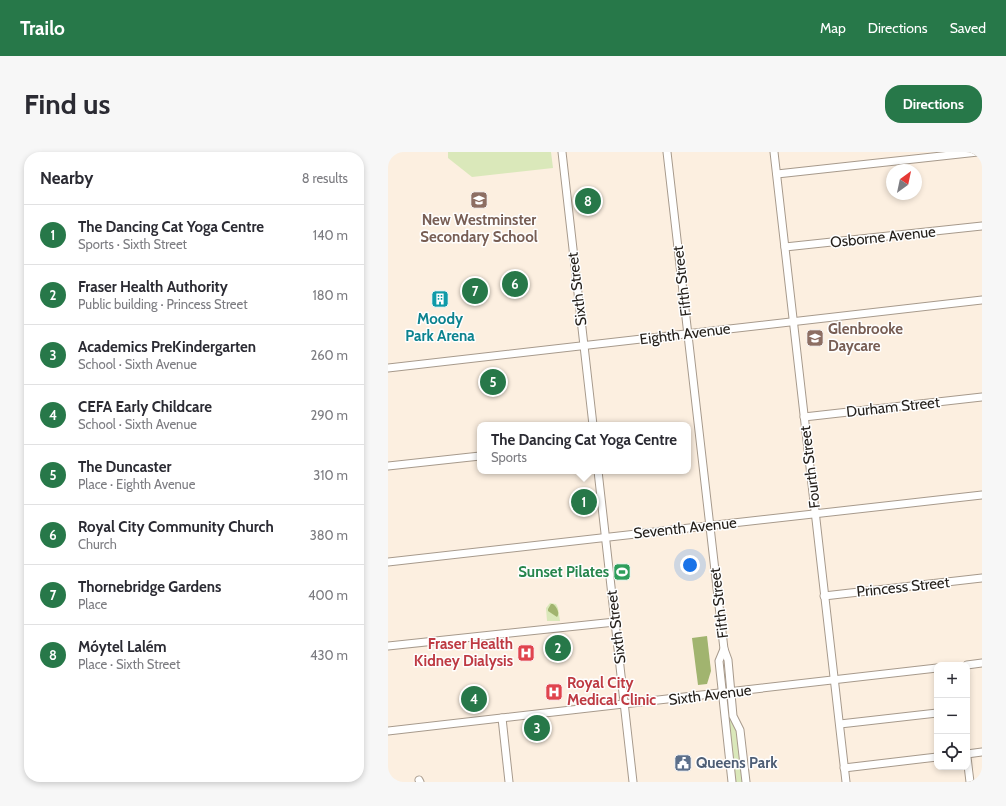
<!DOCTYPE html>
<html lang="en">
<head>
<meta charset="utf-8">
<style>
	body { margin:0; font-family:Cabin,sans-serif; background:#f7f7f7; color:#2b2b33 }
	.controls { position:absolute; right:12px; bottom:12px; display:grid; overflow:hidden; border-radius:8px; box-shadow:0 2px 6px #0003 }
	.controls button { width:36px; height:36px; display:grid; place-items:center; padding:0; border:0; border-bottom:1px solid #e1e1e2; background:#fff; color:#2b2b33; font:20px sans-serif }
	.compass { position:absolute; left:498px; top:12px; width:36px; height:36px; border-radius:50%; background:#fff; box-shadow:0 2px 6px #0003; rotate:33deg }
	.you { position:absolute; left:302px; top:413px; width:14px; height:14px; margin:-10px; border:3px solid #fff; border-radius:50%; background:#1a73e8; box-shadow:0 0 0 6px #1a73e833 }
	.badge { display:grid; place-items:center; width:26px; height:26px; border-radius:50%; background:#277849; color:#fff; font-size:13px; font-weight:700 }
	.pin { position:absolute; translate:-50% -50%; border:2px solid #fff; box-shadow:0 1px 4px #0006 }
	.popup { position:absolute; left:89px; top:270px; width:214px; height:52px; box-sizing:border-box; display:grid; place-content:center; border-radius:8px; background:#fff; filter:drop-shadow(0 1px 3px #0005); font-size:13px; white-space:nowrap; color:#7c7c81 }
	.popup b { font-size:15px; color:#2b2b33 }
	.popup::after { content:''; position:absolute; left:50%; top:100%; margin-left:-8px; border:8px solid transparent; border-top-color:#fff }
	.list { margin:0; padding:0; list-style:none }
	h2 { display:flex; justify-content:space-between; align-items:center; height:52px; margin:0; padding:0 16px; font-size:17px }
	h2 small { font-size:13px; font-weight:400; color:#7c7c81 }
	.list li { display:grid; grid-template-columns:26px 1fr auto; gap:12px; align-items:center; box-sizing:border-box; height:60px; padding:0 16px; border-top:1px solid #e1e1e2 }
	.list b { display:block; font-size:15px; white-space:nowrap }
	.list p { margin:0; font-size:13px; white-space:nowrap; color:#7c7c81 }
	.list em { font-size:13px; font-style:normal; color:#7c7c81 }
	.icon { flex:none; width:22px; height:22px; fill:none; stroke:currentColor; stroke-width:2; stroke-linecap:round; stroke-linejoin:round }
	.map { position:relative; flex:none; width:594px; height:630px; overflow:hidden; border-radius:16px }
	header { display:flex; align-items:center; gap:24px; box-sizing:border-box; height:56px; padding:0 20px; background:#277849; color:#fff }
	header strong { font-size:19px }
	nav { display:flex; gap:22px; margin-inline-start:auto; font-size:14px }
	.intro { display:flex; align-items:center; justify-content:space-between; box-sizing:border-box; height:96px; padding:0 24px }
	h1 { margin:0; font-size:28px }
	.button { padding:10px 18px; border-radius:16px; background:#277849; color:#fff; font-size:14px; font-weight:700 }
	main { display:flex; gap:24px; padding:0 24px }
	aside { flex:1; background:#fff; border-radius:16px; box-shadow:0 2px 6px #0003 }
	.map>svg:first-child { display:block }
	.green { fill:#dae8ba }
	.forest { fill:#a1b46f }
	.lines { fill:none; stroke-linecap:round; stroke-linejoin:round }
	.minor-casing { stroke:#a79a8c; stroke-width:9 }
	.minor { stroke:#fff; stroke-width:7 }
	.labels { text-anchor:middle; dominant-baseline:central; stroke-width:3; stroke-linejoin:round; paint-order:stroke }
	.education-label { font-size:15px; font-weight:bold; fill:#785e54; stroke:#fefefe }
	.street-label { font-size:15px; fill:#25201b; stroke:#fefefe }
	.culture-label { font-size:15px; font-weight:bold; fill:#0d838f; stroke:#fefefe }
	.leisure-label { font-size:15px; font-weight:bold; fill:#27864d; stroke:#fefefe; text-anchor:end }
	.health-label { font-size:15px; font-weight:bold; fill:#be3a42; stroke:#fefefe; text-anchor:end }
	.service-label { font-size:15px; font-weight:bold; fill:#4e5e75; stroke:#fefefe; text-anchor:start }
</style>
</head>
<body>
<header>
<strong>Trailo</strong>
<nav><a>Map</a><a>Directions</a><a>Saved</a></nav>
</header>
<div class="intro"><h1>Find us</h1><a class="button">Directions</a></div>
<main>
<aside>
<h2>Nearby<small>8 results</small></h2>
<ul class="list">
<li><span class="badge">1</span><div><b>The Dancing Cat Yoga Centre</b><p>Sports · Sixth Street</p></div><em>140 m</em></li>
<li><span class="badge">2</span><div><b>Fraser Health Authority</b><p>Public building · Princess Street</p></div><em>180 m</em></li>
<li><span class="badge">3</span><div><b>Academics PreKindergarten</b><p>School · Sixth Avenue</p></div><em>260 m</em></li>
<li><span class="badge">4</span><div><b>CEFA Early Childcare</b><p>School · Sixth Avenue</p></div><em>290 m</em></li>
<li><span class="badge">5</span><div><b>The Duncaster</b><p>Place · Eighth Avenue</p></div><em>310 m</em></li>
<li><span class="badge">6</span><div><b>Royal City Community Church</b><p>Church</p></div><em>380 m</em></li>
<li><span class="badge">7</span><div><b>Thornebridge Gardens</b><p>Place</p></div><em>400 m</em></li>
<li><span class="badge">8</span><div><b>Móytel Lalém</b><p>Place · Sixth Street</p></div><em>430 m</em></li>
</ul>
</aside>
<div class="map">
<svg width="594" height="630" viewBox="0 0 594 630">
	<rect width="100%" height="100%" fill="#fcefe0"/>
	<!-- green -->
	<g class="green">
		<path d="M60 0H163L165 16 84 25 60 6Z"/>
		<path d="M162 451 168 452 170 456 172 469H159L158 456Z"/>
		<path d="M339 550 343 568 349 579 355 630H346L337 551Z"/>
	</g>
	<!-- forest -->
	<g class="forest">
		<path d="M163 452H165C169 455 172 461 169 465L160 459V457Z"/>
		<path d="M319 484 323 519 319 532 310 533 304 486Z"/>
	</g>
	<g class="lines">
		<defs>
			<g id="minor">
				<path d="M174 0 205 273"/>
				<path d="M279 0 336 497 340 508 345 564 352 578 358 630"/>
				<path d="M386 0 458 630"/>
				<path d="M389 22 590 0"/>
				<path d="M397 95 594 74"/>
				<path d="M0 216 594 148"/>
				<path d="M416 265 594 245"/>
				<path d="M0 314 92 304"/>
				<path d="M210 319 245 630"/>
				<path d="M0 410 594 343"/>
				<path d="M436 444 594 426"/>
				<path d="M0 494 227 470"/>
				<path d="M336 497 331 509 344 630"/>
				<path d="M579 513 594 511"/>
				<path d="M114 566 121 630"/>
				<path d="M452 572 549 561"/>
				<path d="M0 579 549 516"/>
				<path d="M579 602 594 600"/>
				<path d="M579 605 582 630"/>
				<path d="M456 616 549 605"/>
				<path d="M31 628 32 630"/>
			</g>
		</defs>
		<!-- minor casing -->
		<use href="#minor" class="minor-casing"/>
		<!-- minor -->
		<use href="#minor" class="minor"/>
	</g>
	<!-- icons -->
	<defs>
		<symbol id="school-square" viewBox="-11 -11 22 22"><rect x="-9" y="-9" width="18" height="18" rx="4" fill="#8d6e63" stroke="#fefefe"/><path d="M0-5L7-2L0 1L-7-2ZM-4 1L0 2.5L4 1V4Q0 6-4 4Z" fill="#fff"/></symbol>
		<symbol id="building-square" viewBox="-11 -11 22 22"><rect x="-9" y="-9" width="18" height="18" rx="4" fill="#0f9aa8" stroke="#fefefe"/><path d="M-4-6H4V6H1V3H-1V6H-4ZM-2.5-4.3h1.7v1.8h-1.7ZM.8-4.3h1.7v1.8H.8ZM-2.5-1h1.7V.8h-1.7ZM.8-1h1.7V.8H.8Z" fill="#fff"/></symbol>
		<symbol id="stadium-square" viewBox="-11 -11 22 22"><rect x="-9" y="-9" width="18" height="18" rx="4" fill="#2e9e5b" stroke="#fefefe"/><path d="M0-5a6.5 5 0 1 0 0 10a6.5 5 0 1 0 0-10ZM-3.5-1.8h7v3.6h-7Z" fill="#fff"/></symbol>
		<symbol id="hospital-square" viewBox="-11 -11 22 22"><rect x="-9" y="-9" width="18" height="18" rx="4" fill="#e0444e" stroke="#fefefe"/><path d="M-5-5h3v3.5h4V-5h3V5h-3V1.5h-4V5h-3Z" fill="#fff"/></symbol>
		<symbol id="civic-square" viewBox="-11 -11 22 22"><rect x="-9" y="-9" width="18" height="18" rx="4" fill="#5c6f8a" stroke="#fefefe"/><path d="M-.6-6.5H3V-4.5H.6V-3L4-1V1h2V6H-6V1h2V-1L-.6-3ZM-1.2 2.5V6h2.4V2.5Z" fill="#fff"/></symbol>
	</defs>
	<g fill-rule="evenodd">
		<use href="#school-square" x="81" y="38" width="20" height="20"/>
		<use href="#building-square" x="42" y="137" width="20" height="20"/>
		<use href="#school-square" x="417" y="176" width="20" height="20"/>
		<use href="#stadium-square" x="224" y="410" width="20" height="20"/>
		<use href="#hospital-square" x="128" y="491" width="20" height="20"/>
		<use href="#hospital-square" x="156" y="530" width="20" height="20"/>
		<use href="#civic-square" x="285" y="601" width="20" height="20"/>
	</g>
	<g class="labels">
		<!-- education labels -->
		<g class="education-label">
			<text x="91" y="68">New Westminster<tspan x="91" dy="17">Secondary School</tspan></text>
			<text x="440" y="177" text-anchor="start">Glenbrooke<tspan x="440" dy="17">Daycare</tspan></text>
		</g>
		<!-- street labels -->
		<g class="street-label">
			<text transform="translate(495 85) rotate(-6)">Osborne Avenue</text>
			<text transform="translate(294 129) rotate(-97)">Fifth Street</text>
			<text transform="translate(189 137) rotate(-97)">Sixth Street</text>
			<text transform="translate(297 182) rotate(-7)">Eighth Avenue</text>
			<text transform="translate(505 255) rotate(-6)">Durham Street</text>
			<text transform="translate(422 315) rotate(-97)">Fourth Street</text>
			<text transform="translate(297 376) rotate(-6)">Seventh Avenue</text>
			<text transform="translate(515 435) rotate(-6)">Princess Street</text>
			<text transform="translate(331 451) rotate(-97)">Fifth Street</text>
			<text transform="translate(228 475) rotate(-97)">Sixth Street</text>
			<text transform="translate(322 543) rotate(-7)">Sixth Avenue</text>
		</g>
		<!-- culture labels -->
		<g class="culture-label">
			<text x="52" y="167">Moody<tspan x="52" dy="17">Park Arena</tspan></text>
		</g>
		<!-- leisure labels -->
		<g class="leisure-label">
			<text x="221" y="420">Sunset Pilates</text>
		</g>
		<!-- health labels -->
		<g class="health-label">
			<text x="125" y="492">Fraser Health<tspan x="125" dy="17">Kidney Dialysis</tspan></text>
			<text x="179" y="531" text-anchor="start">Royal City<tspan x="179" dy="17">Medical Clinic</tspan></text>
		</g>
		<!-- service labels -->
		<g class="service-label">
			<text x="308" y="611">Queens Park</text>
		</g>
	</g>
</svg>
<div class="controls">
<button>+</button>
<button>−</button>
<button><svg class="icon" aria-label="locate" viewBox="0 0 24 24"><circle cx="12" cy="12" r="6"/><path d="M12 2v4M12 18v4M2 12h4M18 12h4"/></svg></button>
</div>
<svg class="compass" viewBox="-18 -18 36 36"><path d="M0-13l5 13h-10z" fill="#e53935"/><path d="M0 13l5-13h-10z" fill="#7c7c81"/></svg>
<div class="you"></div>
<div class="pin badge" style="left:196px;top:350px">1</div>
<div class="popup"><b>The Dancing Cat Yoga Centre</b>Sports</div>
<div class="pin badge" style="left:170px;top:496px">2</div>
<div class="pin badge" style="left:149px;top:576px">3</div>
<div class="pin badge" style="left:86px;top:547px">4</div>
<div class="pin badge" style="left:105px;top:230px">5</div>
<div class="pin badge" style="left:127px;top:132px">6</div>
<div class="pin badge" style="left:87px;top:139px">7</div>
<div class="pin badge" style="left:200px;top:49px">8</div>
</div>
</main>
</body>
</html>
